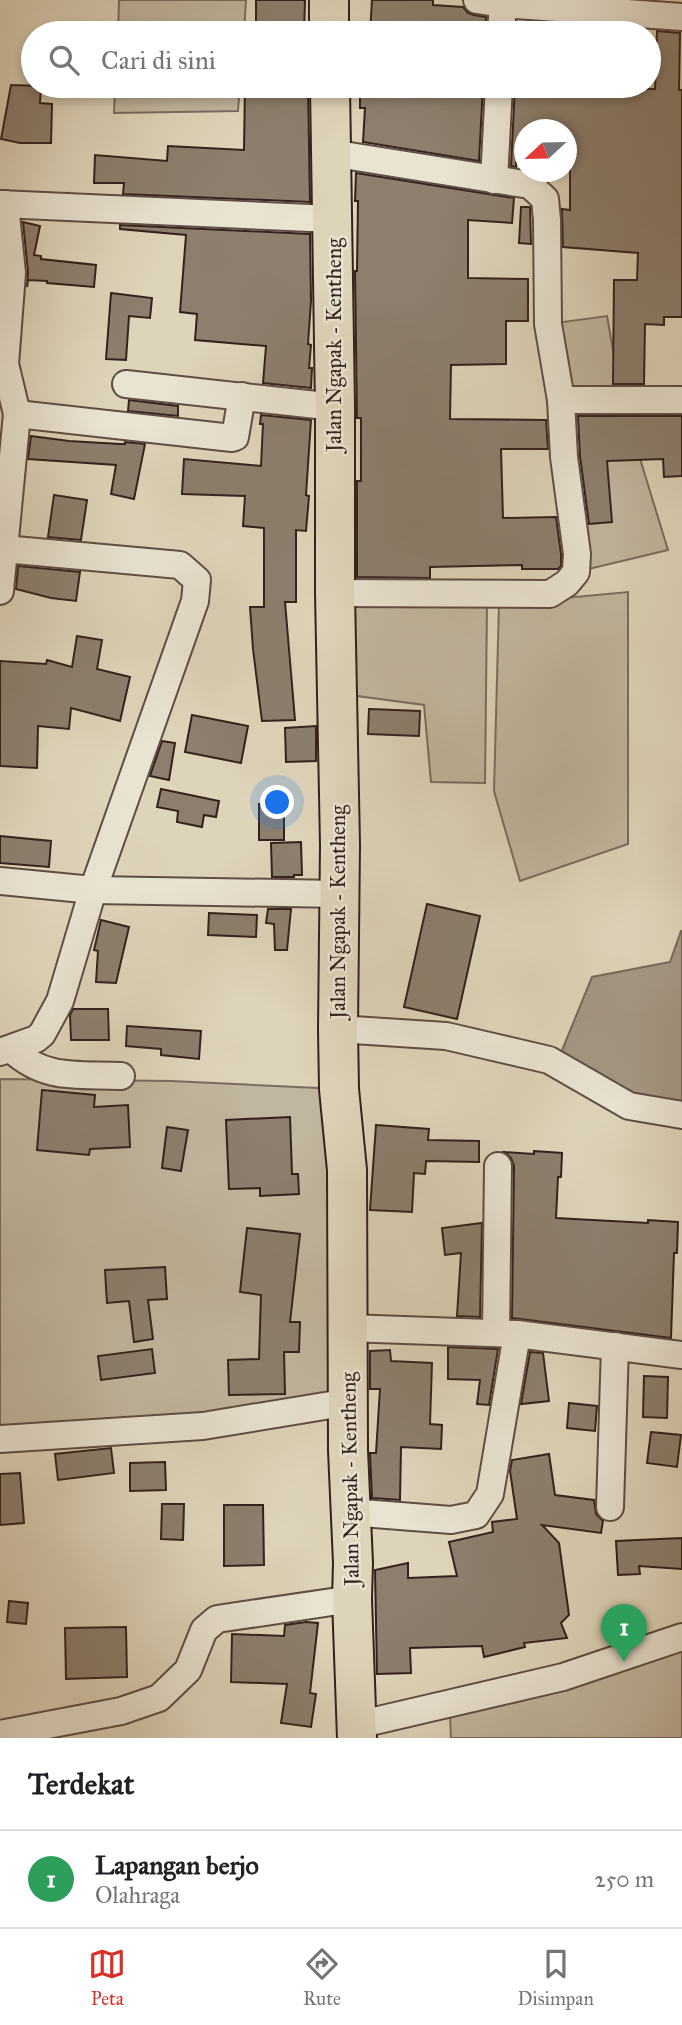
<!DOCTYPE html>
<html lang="id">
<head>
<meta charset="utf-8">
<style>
	body { margin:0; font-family:"IM FELL Great Primer",serif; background:#f6f6f6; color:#202124 }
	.compass { position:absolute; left:514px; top:119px; width:63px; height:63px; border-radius:50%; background:#fff; box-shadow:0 4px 10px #0003; rotate:248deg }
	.you { position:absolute; left:278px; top:803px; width:24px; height:24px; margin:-18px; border:5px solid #fff; border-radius:50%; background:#1a73e8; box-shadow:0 0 0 10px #1a73e833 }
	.badge { display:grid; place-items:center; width:46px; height:46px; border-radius:50%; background:#d93025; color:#fff; font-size:23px; font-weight:700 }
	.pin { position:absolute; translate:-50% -58px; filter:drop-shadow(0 2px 4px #0008) }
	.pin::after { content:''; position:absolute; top:37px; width:24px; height:21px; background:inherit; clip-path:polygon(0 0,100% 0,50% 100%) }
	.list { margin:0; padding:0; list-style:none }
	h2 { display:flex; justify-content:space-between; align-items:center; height:91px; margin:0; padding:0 28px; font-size:30px }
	h2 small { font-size:23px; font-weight:400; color:#757577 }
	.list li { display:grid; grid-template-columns:46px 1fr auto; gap:21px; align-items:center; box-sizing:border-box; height:98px; padding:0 28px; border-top:2px solid #e0e0e0 }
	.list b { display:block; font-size:26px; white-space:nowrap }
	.list p { margin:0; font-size:23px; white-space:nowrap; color:#757577 }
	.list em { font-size:23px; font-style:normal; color:#757577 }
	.icon { flex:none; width:38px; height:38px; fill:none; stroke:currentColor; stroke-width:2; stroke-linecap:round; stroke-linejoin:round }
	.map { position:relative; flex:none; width:682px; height:1738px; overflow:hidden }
	.search { position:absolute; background:#fff; box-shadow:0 4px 10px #0003; left:21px; right:21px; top:21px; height:77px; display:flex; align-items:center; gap:18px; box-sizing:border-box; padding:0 24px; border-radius:38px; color:#757577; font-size:26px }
	.sheet { height:189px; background:#fff }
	nav { display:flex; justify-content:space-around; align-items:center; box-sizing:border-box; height:98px; border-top:2px solid #e0e0e0; background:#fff; font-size:19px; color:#757577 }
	nav a { display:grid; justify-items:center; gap:4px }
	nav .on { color:#d93025 }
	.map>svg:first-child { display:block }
	.green { fill:#c1b69f; stroke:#7a6c5e; stroke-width:2 }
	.water { fill:#a49784; stroke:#77685a; stroke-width:2 }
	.building { fill:#8c7f6e; stroke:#33221c; stroke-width:2 }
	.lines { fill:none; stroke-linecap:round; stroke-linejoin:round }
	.street-casing { stroke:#5e4e44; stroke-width:30 }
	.primary-casing { stroke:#33221c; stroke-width:42 }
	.street { stroke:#eae3d2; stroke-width:26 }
	.primary { stroke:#ded4ba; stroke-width:38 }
	.labels { text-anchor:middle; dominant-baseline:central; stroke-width:5; stroke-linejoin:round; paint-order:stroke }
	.street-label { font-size:21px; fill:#33221c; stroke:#eae3d2 }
</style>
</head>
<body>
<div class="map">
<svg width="682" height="1738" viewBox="0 0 682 1738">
	<rect width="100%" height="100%" fill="#ded4ba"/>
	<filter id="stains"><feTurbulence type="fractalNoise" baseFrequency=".00286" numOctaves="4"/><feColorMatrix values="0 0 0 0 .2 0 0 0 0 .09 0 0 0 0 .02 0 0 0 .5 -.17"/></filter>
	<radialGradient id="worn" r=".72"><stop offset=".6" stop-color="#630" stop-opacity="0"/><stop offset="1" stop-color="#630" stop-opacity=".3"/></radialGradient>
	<!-- green -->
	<g class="green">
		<path d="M119 0H246L244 33H118Z"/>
		<path d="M115 86H240L238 111 114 113Z"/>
		<path d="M607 316 622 400 668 550 576 572 548 324Z"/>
		<path d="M628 592V844L520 881 494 791 499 604Z"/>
		<path d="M348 601 487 604 485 783 431 782 424 705 350 695Z"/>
		<path d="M0 1079 171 1081 339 1089 349 1402 0 1434Z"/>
		<path d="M682 1630V1738H451L449 1695Z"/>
	</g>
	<!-- water -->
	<path class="water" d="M681 931H682V1110L631 1102 558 1060 592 977 670 962Z"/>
	<!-- building -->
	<g class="building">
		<path d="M256 0H305L304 33H260V27H256Z"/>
		<path d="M372 0H433V5L463 7 468 13 474 15 486 17 485 31 454 29V33H370Z"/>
		<path d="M537 22 639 30V33H536Z"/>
		<path d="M657 31 680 33 679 90H682V317H664V325L645 324 644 384H613L614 280H637L638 253 563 247 562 209 570 210V168L566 167V130H524V163H516V167L511 166 515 86 655 89Z"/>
		<path d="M11 85 41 86 40 103 52 104 51 143H20L1 139Z"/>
		<path d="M245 86H308L310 202 123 194 124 183H94L95 155 167 161 168 146 244 150Z"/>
		<path d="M360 86H483L479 161 363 142 365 108H360Z"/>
		<path d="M356 173 514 198 512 223 468 220V278L528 279V321H506V364L451 365 450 419 546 420 548 449H501L503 518 556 517 561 554V566L558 569H522V565L430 567V578L357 577V481H361V418H357L355 271H357L358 201H355Z"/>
		<path d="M521 207H530L531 244 519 243Z"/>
		<path d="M23 222 40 226 34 255 41 256V259L96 265 94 287 47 283V281L28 280 27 287 28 272Z"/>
		<path d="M120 225 310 234 311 301 308 344 311 345 309 368H312L311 388 263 383 266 346 195 340 197 314 180 312 186 235 120 229Z"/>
		<path d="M111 293 152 298 150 318 129 316 126 360 106 359Z"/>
		<path d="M129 400 178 406V416L128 411Z"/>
		<path d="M261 415 311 420 306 495 309 496 306 531 296 530V602H285L295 720 262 721 253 649 250 607H264V528L243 526 245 496 182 494 184 459 261 466 263 424H260Z"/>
		<path d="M578 416H682V476L664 477 663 459 607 461 612 522 589 524 580 456Z"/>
		<path d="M31 436 69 441 120 444H125V442L145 444 134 499 111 494 116 465 28 459Z"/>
		<path d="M54 495 87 500 81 540 48 537Z"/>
		<path d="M18 566 80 572 76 601 51 598 16 589Z"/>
		<path d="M77 636 102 640 97 669 130 677 120 721 71 708 69 729 38 726 37 768 0 766V661L46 664 47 660 72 667Z"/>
		<path d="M369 709 420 711 419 736 368 734Z"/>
		<path d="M192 715 248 726 241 763 185 752Z"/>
		<path d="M316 726V761L286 762 285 728Z"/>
		<path d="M162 741 175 743 169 780 150 776Z"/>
		<path d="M161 789 219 801 216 817 204 815 202 827 177 822 178 811 157 807Z"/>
		<rect x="259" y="804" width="25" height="36"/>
		<path d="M0 836 51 841 49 867 0 863Z"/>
		<path d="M301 842 302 875H294V877H272L271 843Z"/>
		<path d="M427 904 480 916 457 1019 404 1007Z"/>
		<path d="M268 909H291L287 950H275L274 924 266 923Z"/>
		<path d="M209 913 257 915 256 937 208 935Z"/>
		<path d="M101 920 129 927 116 983 96 982 98 951 94 950Z"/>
		<path d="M73 1009H108L109 1040H71L70 1015Z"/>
		<path d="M127 1026 201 1031 199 1059 161 1055V1049L126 1046Z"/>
		<path d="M42 1090 95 1095 94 1107 128 1105 130 1147 90 1149 89 1155 37 1150Z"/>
		<path d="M290 1117 292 1174H298L299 1194 260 1196V1188L229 1189 226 1120Z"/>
		<path d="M376 1125 429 1129 428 1140 479 1141V1162L426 1161 425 1174 414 1173 412 1212 370 1210Z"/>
		<path d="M167 1127 188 1130 181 1171 162 1168Z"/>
		<path d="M534 1151 562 1153 561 1177H558L556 1218 648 1223V1220L678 1222 677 1253H674L671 1338 512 1318 514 1166 511 1158 504 1152 534 1154Z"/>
		<path d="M482 1223 480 1317 457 1316 461 1253 445 1255 442 1228Z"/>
		<path d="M247 1228 300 1234 290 1322H300L299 1352H284L285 1394 229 1395 228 1360 259 1359 261 1295 240 1292Z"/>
		<path d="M165 1267 167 1299 148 1300 153 1339 134 1342 129 1301 107 1303 105 1270Z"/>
		<path d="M448 1347 498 1349 489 1405 477 1404 480 1380 448 1379Z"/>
		<path d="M152 1349 155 1373 101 1380 98 1356Z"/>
		<path d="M390 1350 391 1361 432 1363 430 1424 442 1425 441 1449 401 1447 400 1500 372 1498 370 1453H376L380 1389H370V1351Z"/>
		<path d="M530 1352 543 1353 549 1401 521 1404Z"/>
		<path d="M644 1376 668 1377 667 1418 643 1417Z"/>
		<path d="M569 1403 597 1406 595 1431 567 1428Z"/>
		<path d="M651 1432 681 1435 677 1467 647 1463Z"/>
		<path d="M111 1448 114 1473 58 1480 55 1454Z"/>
		<path d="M549 1454 555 1495 594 1500 596 1514 603 1521 601 1533 542 1525 559 1543 569 1615 561 1623 567 1638 524 1643 525 1647 484 1657 482 1646 410 1648 411 1673 377 1674 375 1570 408 1563V1578L457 1576 449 1542 493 1532 492 1522 517 1519 510 1471 512 1460Z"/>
		<path d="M165 1462 166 1490 130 1491V1463Z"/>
		<path d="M20 1473 24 1523 0 1525V1474Z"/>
		<path d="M162 1504H184L183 1540 161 1539Z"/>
		<path d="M224 1505H263L264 1565 224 1566Z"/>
		<path d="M682 1538V1569L639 1566 640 1574 618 1575 616 1541Z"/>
		<path d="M9 1601 28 1603 26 1624 7 1622Z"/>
		<path d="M306 1622 318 1623 310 1693 316 1694 311 1727 281 1723 287 1684 231 1682 232 1634 284 1636 285 1625Z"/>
		<path d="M126 1627 127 1677 66 1679 65 1628Z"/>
	</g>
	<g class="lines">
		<defs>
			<g id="street">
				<path d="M477 0 503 4 682 17"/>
				<path d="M501 33 503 4"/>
				<path d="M331 153 530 185 545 199 547 220 548 324 561 400"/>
				<path d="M494 180 499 86"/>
				<path d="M0 204 333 219"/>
				<path d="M5 204 12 273 5 364"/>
				<path d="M0 363 5 364 17 414 0 591"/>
				<path d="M126 384 335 407"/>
				<path d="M17 414 232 438 235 437 242 396"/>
				<path d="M335 593 550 594 567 583 576 572 577 554 564 457 561 400H682"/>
				<path d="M0 881 93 890 341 894"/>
				<path d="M338 1029 446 1036 549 1060 629 1106 682 1115"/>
				<path d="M11 1049C46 1081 77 1074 121 1076"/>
				<path d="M0 1052 36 1039 42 1034 60 1001 93 890 195 601 197 580 180 565 4 549"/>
				<path d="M347 1328 517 1334 682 1355"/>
				<path d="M496 1333 498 1166"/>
				<path d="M0 1439 203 1426 349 1402"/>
				<path d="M610 1507 615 1346"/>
				<path d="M349 1512 451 1520 476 1515 490 1494 517 1334"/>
				<path d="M357 1725 563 1677 682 1637"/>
				<path d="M0 1734 121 1711 159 1698 188 1670 204 1630 217 1619 352 1599"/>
			</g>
			<g id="primary">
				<path d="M329 0V33"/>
				<path d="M330 86 335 407V593L340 845 338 1029 339 1089 347 1170 348 1450 353 1563 352 1599 357 1738"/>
			</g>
		</defs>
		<!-- street casing -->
		<use href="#street" class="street-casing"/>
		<!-- primary casing -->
		<use href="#primary" class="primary-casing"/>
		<!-- street -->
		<use href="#street" class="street"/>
		<!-- primary -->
		<use href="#primary" class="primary"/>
	</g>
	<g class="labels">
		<!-- street labels -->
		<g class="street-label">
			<text transform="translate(334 345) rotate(-90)">Jalan Ngapak - Kentheng</text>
			<text transform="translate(338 912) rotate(-90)">Jalan Ngapak - Kentheng</text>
			<text transform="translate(350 1479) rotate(-91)">Jalan Ngapak - Kentheng</text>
		</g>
	</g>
	<rect width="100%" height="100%" filter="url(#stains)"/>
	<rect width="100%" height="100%" fill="url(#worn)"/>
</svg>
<svg class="compass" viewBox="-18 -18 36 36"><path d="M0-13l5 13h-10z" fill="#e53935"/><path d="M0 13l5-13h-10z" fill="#757577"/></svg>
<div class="you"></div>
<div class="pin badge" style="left:624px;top:1662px;background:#2e9e5b">1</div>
<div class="search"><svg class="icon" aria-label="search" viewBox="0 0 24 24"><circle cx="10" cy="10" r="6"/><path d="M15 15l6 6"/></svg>Cari di sini</div>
</div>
<section class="sheet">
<h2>Terdekat<small></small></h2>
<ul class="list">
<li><span class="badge" style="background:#2e9e5b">1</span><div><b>Lapangan berjo</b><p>Olahraga</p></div><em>250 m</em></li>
</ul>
</section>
<nav>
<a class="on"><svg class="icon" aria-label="map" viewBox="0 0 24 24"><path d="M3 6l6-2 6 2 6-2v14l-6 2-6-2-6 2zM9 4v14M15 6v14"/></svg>Peta</a>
<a><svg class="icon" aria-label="directions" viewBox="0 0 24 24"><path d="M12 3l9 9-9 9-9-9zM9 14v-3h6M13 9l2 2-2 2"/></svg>Rute</a>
<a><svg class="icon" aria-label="saved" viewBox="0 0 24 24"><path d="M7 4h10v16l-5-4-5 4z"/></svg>Disimpan</a>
</nav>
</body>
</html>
